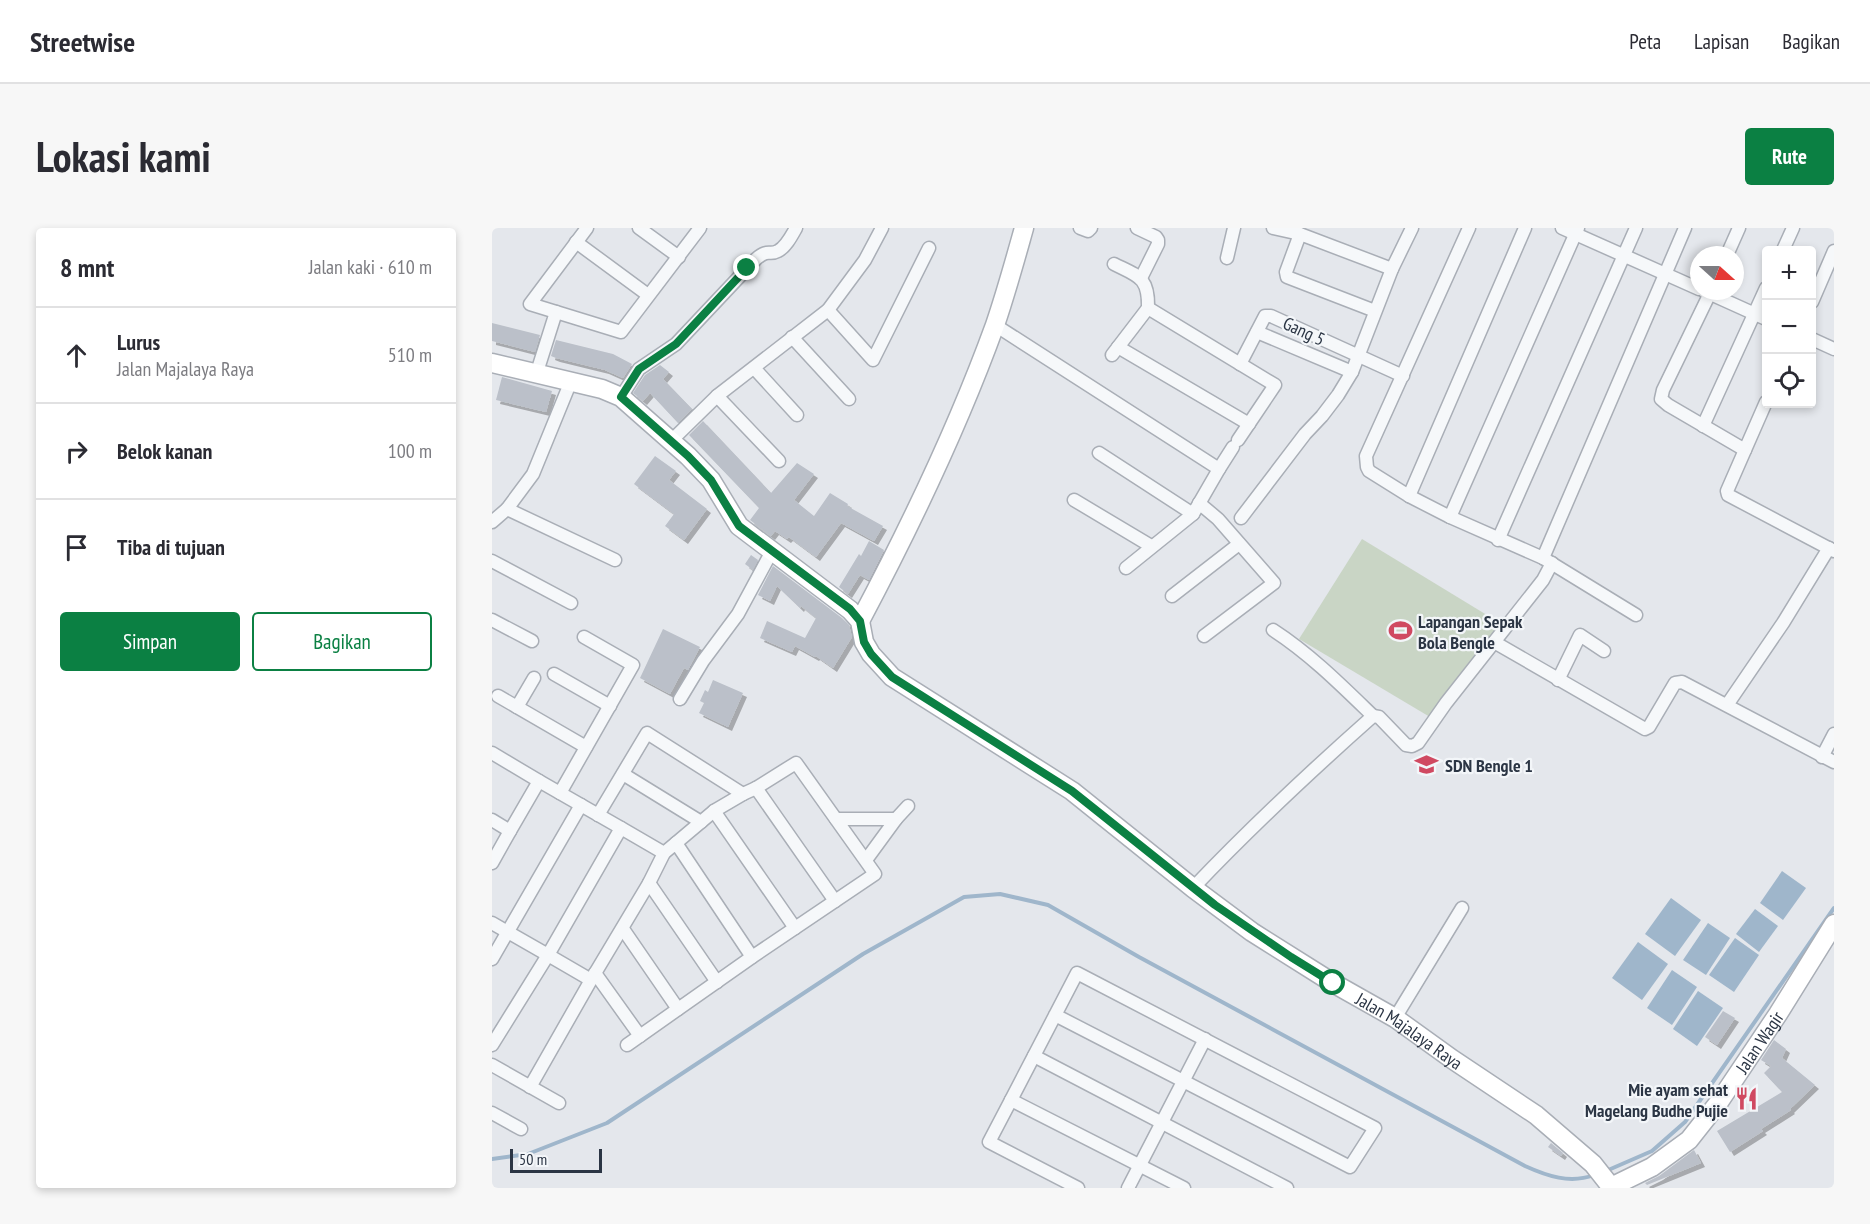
<!DOCTYPE html>
<html lang="id">
<head>
<meta charset="utf-8">
<style>
	body { margin:0; font-family:"PT Sans Narrow",sans-serif; background:#f7f7f7; color:#2b2b33 }
	.controls { position:absolute; right:18px; top:18px; display:grid; overflow:hidden; border-radius:6px; box-shadow:0 3px 9px #0003 }
	.controls button { width:54px; height:54px; display:grid; place-items:center; padding:0; border:0; border-bottom:2px solid #e1e1e2; background:#fff; color:#2b2b33; font:30px sans-serif }
	.compass { position:absolute; left:1198px; top:18px; width:54px; height:54px; border-radius:50%; background:#fff; box-shadow:0 3px 9px #0003; rotate:111deg }
	.scale { position:absolute; left:18px; bottom:15px; width:92px; box-sizing:border-box; padding-left:6px; border:3px solid #2b3544; border-top:0; font-size:16px; line-height:21px; white-space:nowrap; color:#2b3544; -webkit-text-stroke:4px #f3f6f9; paint-order:stroke }
	.stop { position:absolute; width:18px; height:18px; margin:-14px; border:4px solid #0b8043; border-radius:50%; background:#fff }
	.stop.end { background:#0b8043; border-color:#fff; box-shadow:0 2px 6px #0008 }
	.list { margin:0; padding:0; list-style:none }
	h2 { display:flex; justify-content:space-between; align-items:center; height:78px; margin:0; padding:0 24px; font-size:26px }
	h2 small { font-size:20px; font-weight:400; color:#7c7c81 }
	.list li { display:grid; grid-template-columns:39px 1fr auto; gap:18px; align-items:center; box-sizing:border-box; height:96px; padding:0 24px; border-top:2px solid #e1e1e2 }
	.list b { display:block; font-size:22px; white-space:nowrap }
	.list p { margin:0; font-size:20px; white-space:nowrap; color:#7c7c81 }
	.list em { font-size:20px; font-style:normal; color:#7c7c81 }
	.actions { display:flex; gap:12px; padding:18px 24px }
	.actions a { flex:1; padding:14px 0; border:2px solid #0b8043; border-radius:6px; text-align:center; font-size:21px; color:#0b8043 }
	.actions .main { background:#0b8043; color:#fff }
	.icon { flex:none; width:33px; height:33px; fill:none; stroke:currentColor; stroke-width:2; stroke-linecap:round; stroke-linejoin:round }
	.map { position:relative; flex:none; width:1342px; height:960px; overflow:hidden; border-radius:6px }
	header { display:flex; align-items:center; gap:36px; box-sizing:border-box; height:84px; padding:0 30px; background:#fff; border-bottom:2px solid #e1e1e2 }
	header strong { font-size:28px }
	nav { display:flex; gap:33px; margin-inline-start:auto; font-size:21px }
	.intro { display:flex; align-items:center; justify-content:space-between; box-sizing:border-box; height:144px; padding:0 36px }
	h1 { margin:0; font-size:42px }
	.button { padding:15px 27px; border-radius:6px; background:#0b8043; color:#fff; font-size:21px; font-weight:700 }
	main { display:flex; gap:36px; padding:0 36px }
	aside { flex:1; background:#fff; border-radius:6px; box-shadow:0 3px 9px #0003 }
	.map>svg:first-child { display:block }
	.green { fill:#c9d5c5 }
	.water { fill:#9fb6cb }
	.lines { fill:none; stroke-linecap:round; stroke-linejoin:round }
	.stream { stroke:#9fb6cb; stroke-width:4 }
	.building { fill:#bbc0c9; filter:url(#shadow) }
	.street-casing { stroke:#a9aeb6; stroke-width:15 }
	.secondary-casing { stroke:#a9aeb6; stroke-width:21 }
	.street { stroke:#f6f8fa; stroke-width:12 }
	.secondary { stroke:#fff; stroke-width:18 }
	.route { stroke:#0b8043; stroke-width:8 }
	.labels { text-anchor:middle; dominant-baseline:central; stroke-width:4.5; stroke-linejoin:round; paint-order:stroke }
	.street-label { font-size:18px; fill:#2b3544; stroke:#f3f6f9 }
	.poi-label { font-size:18px; font-weight:bold; fill:#2b3544; stroke:#f3f6f9; text-anchor:start }
</style>
</head>
<body>
<header>
<strong>Streetwise</strong>
<nav><a>Peta</a><a>Lapisan</a><a>Bagikan</a></nav>
</header>
<div class="intro"><h1>Lokasi kami</h1><a class="button">Rute</a></div>
<main>
<aside>
<h2>8 mnt<small>Jalan kaki · 610 m</small></h2>
<ul class="list">
<li><svg class="icon" aria-label="ahead" viewBox="0 0 24 24"><path d="M12 20V5M6 11l6-6 6 6"/></svg><div><b>Lurus</b><p>Jalan Majalaya Raya</p></div><em>510 m</em></li>
<li><svg class="icon" aria-label="right" viewBox="0 0 24 24"><path d="M7 20v-9h11M14 6l5 5-5 5"/></svg><div><b>Belok kanan</b></div><em>100 m</em></li>
<li><svg class="icon" aria-label="arrive" viewBox="0 0 24 24"><path d="M6 21V4h12l-3 4 3 4H6"/></svg><div><b>Tiba di tujuan</b></div></li>
</ul>
<div class="actions"><a class="main">Simpan</a><a>Bagikan</a></div>
</aside>
<div class="map">
<svg width="1342" height="960" viewBox="0 0 1342 960">
	<defs>
		<filter id="shadow"><feDropShadow dx="4" dy="4" stdDeviation="0" flood-color="#0004"/></filter>
	</defs>
	<rect width="100%" height="100%" fill="#e4e7ec"/>
	<!-- green -->
	<path class="green" d="M870 311 1008 395 943 492 807 411Z"/>
	<!-- water -->
	<g class="water">
		<path d="M1290 643 1314 660 1291 692 1268 675Z"/>
		<path d="M1179 670 1209 692 1183 728 1153 706Z"/>
		<path d="M1263 681 1286 698 1267 724 1244 706Z"/>
		<path d="M1216 695 1238 710 1214 747 1191 732Z"/>
		<path d="M1243 710 1267 727 1242 764 1217 747Z"/>
		<path d="M1146 714 1176 736 1150 772 1120 750Z"/>
		<path d="M1180 742 1205 759 1180 797 1155 780Z"/>
		<path d="M1206 763 1231 780 1205 818 1181 801Z"/>
	</g>
	<g class="lines">
		<!-- stream -->
		<g class="stream">
			<path d="M0 931 36 926 115 895 371 726 472 669 508 666 556 677 647 729 1033 938C1055 948 1078 956 1102 947"/>
			<path d="M1114 943 1160 923 1193 894 1342 680"/>
		</g>
	</g>
	<!-- building -->
	<g class="building">
		<path d="M0 95 48 107 43 124 0 113Z"/>
		<path d="M64 112 121 126 140 136 131 150 113 142 64 130 59 128Z"/>
		<path d="M168 137 177 144 171 151 200 181 186 195 158 165 151 173 141 165 153 147Z"/>
		<path d="M10 149 60 163 54 184 4 172Z"/>
		<path d="M211 193 279 265 305 235 322 246 302 272 322 288 338 265 356 276 355 278 391 298 382 313 349 295 324 329 297 309 295 311 283 303 279 308 258 292 267 280 197 207Z"/>
		<path d="M163 228 184 243 177 252 215 281 192 312 173 298 182 286 142 256Z"/>
		<path d="M377 313 392 322 377 352 368 347 356 366 347 359 367 326 369 328Z"/>
		<path d="M259 327 266 332 261 342 253 336Z"/>
		<path d="M281 338 350 390 357 397 360 409 341 440 324 428 323 429 303 418 300 424 268 410 275 393 313 410 324 390 309 378 308 380 285 358 278 373 266 367Z"/>
		<path d="M171 401 208 419 196 442 192 440 178 466 148 450Z"/>
		<path d="M221 452 251 465 236 499 207 485 212 475 208 473 213 462 216 464Z"/>
		<path d="M1231 783 1243 790 1225 817 1213 809Z"/>
		<path d="M1282 812 1294 821 1290 830 1323 857 1298 881 1299 882 1269 901 1271 903 1238 924 1225 903 1290 864 1272 845 1279 838 1269 832Z"/>
		<path d="M1059 915 1071 925 1069 928 1056 919Z"/>
		<path d="M1202 922 1209 935 1155 957 1153 955 1167 948Z"/>
	</g>
	<g class="lines">
		<defs>
			<g id="street">
				<path d="M147 0 187 29"/>
				<path d="M588 0 596 3 599 0"/>
				<path d="M645 0 664 9 666 12V16L649 50"/>
				<path d="M781 0 808 6"/>
				<path d="M977 0 874 228 875 239 877 243 917 268 958 289 1051 330 1144 387"/>
				<path d="M1070 0 1207 61"/>
				<path d="M84 14 156 67"/>
				<path d="M1291 22 1301 0"/>
				<path d="M1235 27 1247 0"/>
				<path d="M735 30 742 0"/>
				<path d="M1212 63 1274 91"/>
				<path d="M1219 63 1171 162 1169 171 1176 177 1253 222"/>
				<path d="M1320 74 1342 23"/>
				<path d="M656 80 783 157 746 212"/>
				<path d="M336 82 381 132 437 20"/>
				<path d="M883 83 795 49 794 44 808 6 900 41"/>
				<path d="M64 84 129 104 208 0"/>
				<path d="M503 97 727 241 701 286 607 225"/>
				<path d="M765 104 860 144"/>
				<path d="M300 109 357 171"/>
				<path d="M1320 111 1342 121"/>
				<path d="M626 119 757 196"/>
				<path d="M620 127 656 80C657 49 646 48 622 36"/>
				<path d="M748 136 773 88H779L911 148"/>
				<path d="M262 140 305 187"/>
				<path d="M45 144 64 84 38 76 95 0"/>
				<path d="M225 168 287 233"/>
				<path d="M129 169 147 141 184 116 264 31C277 20 277 28 286 23 294 19 300 7 304 0"/>
				<path d="M1274 174 1235 263 1236 267 1342 323"/>
				<path d="M1211 198 1274 60"/>
				<path d="M179 213 225 168 336 82 373 32 390 0"/>
				<path d="M727 241 741 219"/>
				<path d="M917 268 1033 0"/>
				<path d="M582 272 659 318"/>
				<path d="M707 275 726 291 782 355 712 408"/>
				<path d="M15 281 123 332"/>
				<path d="M958 289 1086 0"/>
				<path d="M749 290 813 206 830 188 846 167 860 144 900 41 920 0"/>
				<path d="M0 294 15 281 41 246 79 153"/>
				<path d="M1006 312 1144 0"/>
				<path d="M1051 330 1193 0"/>
				<path d="M0 333 79 375"/>
				<path d="M634 340 701 286"/>
				<path d="M680 368 747 316"/>
				<path d="M0 392 40 413"/>
				<path d="M781 402C818 426 849 457 881 488"/>
				<path d="M1002 414 1153 501 1157 499 1183 455 1190 454 1342 534"/>
				<path d="M62 446 118 478"/>
				<path d="M1066 452 1088 407 1112 423"/>
				<path d="M6 468 94 519"/>
				<path d="M188 471 211 433 246 386 280 323"/>
				<path d="M1235 477 1291 395 1337 320"/>
				<path d="M25 479 42 450"/>
				<path d="M0 525 47 553"/>
				<path d="M1330 529 1342 506"/>
				<path d="M131 546 209 594"/>
				<path d="M264 560 343 673"/>
				<path d="M68 565 141 437 92 409"/>
				<path d="M251 566 264 560 304 535 383 646 260 729"/>
				<path d="M222 583 303 700"/>
				<path d="M106 587 155 505 251 566 222 583 184 615"/>
				<path d="M344 591H404L374 632"/>
				<path d="M404 591 416 578"/>
				<path d="M0 592 18 603 0 635"/>
				<path d="M129 600 172 625 184 615 260 729 135 817"/>
				<path d="M157 655 225 754"/>
				<path d="M701 660C758 600 819 543 881 488L887 489 914 517 920 518 926 515 954 475 1051 352 1060 335"/>
				<path d="M0 695 56 727 129 600 47 553 18 603"/>
				<path d="M131 701 186 781"/>
				<path d="M0 731 89 577"/>
				<path d="M103 745 148 808"/>
				<path d="M903 790 970 680"/>
				<path d="M0 817 56 727 99 752 157 655 172 625"/>
				<path d="M542 828 795 960"/>
				<path d="M0 837 67 875"/>
				<path d="M38 859 99 752"/>
				<path d="M519 872C541 830 563 787 585 745L883 900 858 939 563 787"/>
				<path d="M0 885 29 901"/>
				<path d="M586 960 497 914 519 872 692 960"/>
				<path d="M636 960 713 811"/>
			</g>
			<g id="secondary">
				<path id="s1" d="M0 135 110 161 129 169 196 228 219 252 247 298 358 382 368 393 372 414 379 426 400 449 580 563 701 660 760 704 841 755 903 790 960 831 1044 887 1101 936 1120 960"/>
				<path d="M368 393C419 297 466 199 503 97 514 65 523 32 532 0"/>
				<path id="s2" d="M1119 959 1160 939 1197 912 1227 874 1286 786 1342 696"/>
			</g>
		</defs>
		<!-- street casing -->
		<use href="#street" class="street-casing"/>
		<!-- secondary casing -->
		<use href="#secondary" class="secondary-casing"/>
		<!-- street -->
		<use href="#street" class="street"/>
		<!-- secondary -->
		<use href="#secondary" class="secondary"/>
	</g>
	<g class="lines">
		<!-- route -->
		<path class="route" d="M255 40 184 116 147 141 129 169 196 228 219 252 247 298 358 381 368 393 372 414 379 426 400 449 580 563 723 677 799 729 841 755"/>
	</g>
	<!-- icons -->
	<defs>
		<symbol id="stadium-bare" viewBox="-9 -9 18 18"><path d="M0-5a6.5 5 0 1 0 0 10a6.5 5 0 1 0 0-10ZM-3.5-1.8h7v3.6h-7Z" fill="#d04961" stroke="#f3f6f9" stroke-width="2.5" paint-order="stroke"/></symbol>
		<symbol id="school-bare" viewBox="-9 -9 18 18"><path d="M0-5L7-2L0 1L-7-2ZM-4 1L0 2.5L4 1V4Q0 6-4 4Z" fill="#d04961" stroke="#f3f6f9" stroke-width="2.5" paint-order="stroke"/></symbol>
		<symbol id="restaurant-bare" viewBox="-9 -9 18 18"><path d="M-5-6h1v4h1v-4h1v4h1v-4h1v5L-1.5 .5V6h-2V.5L-5-1ZM5-6V6H3V1.5H1.5Q1.5-4 5-6Z" fill="#d04961" stroke="#f3f6f9" stroke-width="2.5" paint-order="stroke"/></symbol>
	</defs>
	<g fill-rule="evenodd">
		<use href="#stadium-bare" x="892" y="386" width="33" height="33"/>
		<use href="#school-bare" x="918" y="520" width="33" height="33"/>
		<use href="#restaurant-bare" x="1238" y="854" width="33" height="33"/>
	</g>
	<g class="labels">
		<!-- street labels -->
		<g class="street-label">
			<text transform="translate(812 103) rotate(25)">Gang 5</text>
			<text stroke="none"><textPath href="#s1" startOffset="1158">Jalan Majalaya Raya</textPath></text>
			<text stroke="none"><textPath href="#s2" startOffset="212">Jalan Wagir</textPath></text>
		</g>
		<!-- poi labels -->
		<g class="poi-label">
			<text x="926" y="393">Lapangan Sepak<tspan x="926" dy="21">Bola Bengle</tspan></text>
			<text x="953" y="537">SDN Bengle 1</text>
			<text x="1236" y="861" text-anchor="end">Mie ayam sehat<tspan x="1236" dy="21">Magelang Budhe Pujie</tspan></text>
		</g>
	</g>
</svg>
<div class="controls">
<button>+</button>
<button>−</button>
<button><svg class="icon" aria-label="locate" viewBox="0 0 24 24"><circle cx="12" cy="12" r="6"/><path d="M12 2v4M12 18v4M2 12h4M18 12h4"/></svg></button>
</div>
<svg class="compass" viewBox="-18 -18 36 36"><path d="M0-13l5 13h-10z" fill="#e53935"/><path d="M0 13l5-13h-10z" fill="#7c7c81"/></svg>
<div class="scale">50 m</div>
<div class="stop" style="left:841px;top:755px"></div>
<div class="stop end" style="left:255px;top:40px"></div>
</div>
</main>
</body>
</html>
